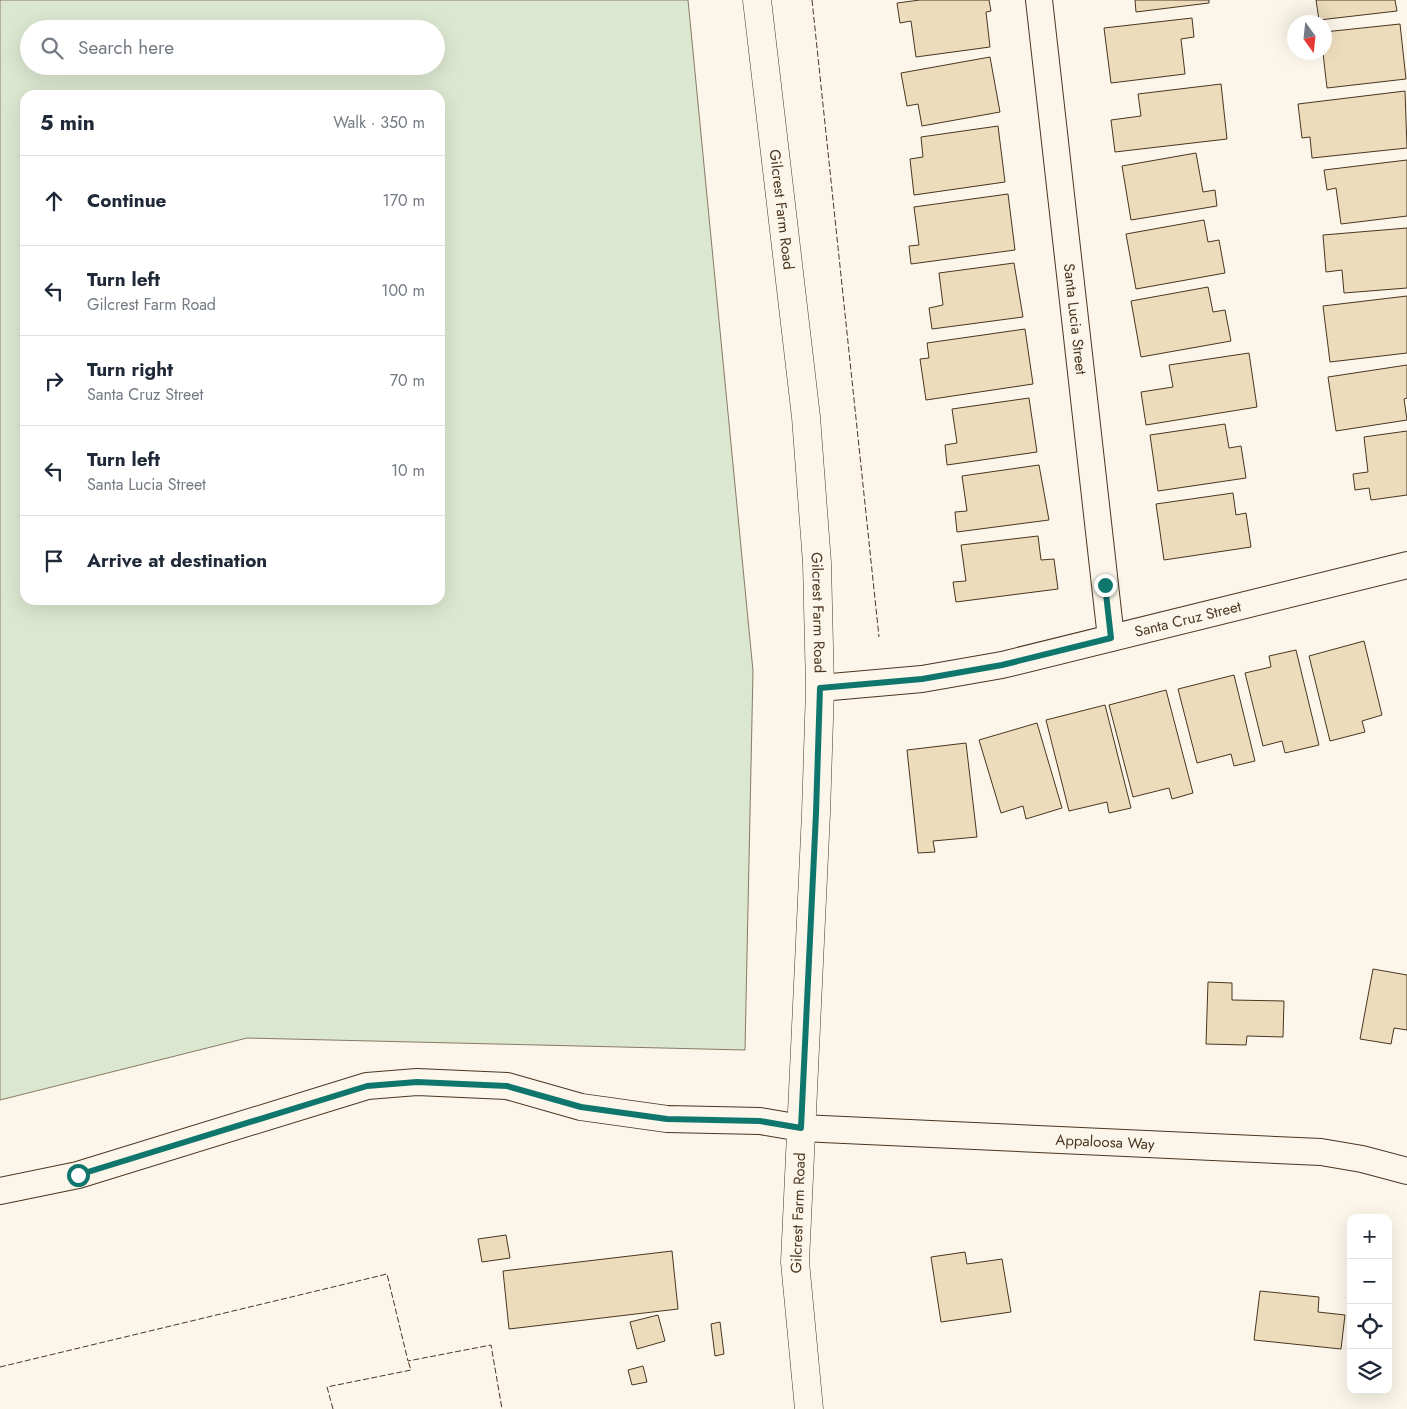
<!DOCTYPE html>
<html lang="en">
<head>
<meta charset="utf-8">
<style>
	body { margin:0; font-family:Jost,sans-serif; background:#f6f6f7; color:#1f2937 }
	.controls { position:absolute; right:15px; bottom:15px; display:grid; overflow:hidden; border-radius:10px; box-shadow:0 5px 20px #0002 }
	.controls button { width:45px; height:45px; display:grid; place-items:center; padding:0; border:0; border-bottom:1px solid #e0e1e3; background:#fff; color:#1f2937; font:25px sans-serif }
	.compass { position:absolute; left:1287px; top:15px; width:45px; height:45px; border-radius:50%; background:#fff; box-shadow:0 5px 20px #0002; rotate:165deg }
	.stop { position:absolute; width:15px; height:15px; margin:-11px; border:4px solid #0f766e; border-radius:50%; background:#fff }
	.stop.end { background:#0f766e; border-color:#fff; box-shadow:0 1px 5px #0008 }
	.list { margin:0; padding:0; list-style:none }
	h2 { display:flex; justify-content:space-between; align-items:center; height:65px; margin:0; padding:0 20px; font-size:21px }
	h2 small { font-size:16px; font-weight:400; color:#747a83 }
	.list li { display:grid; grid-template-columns:32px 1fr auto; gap:15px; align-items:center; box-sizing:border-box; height:90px; padding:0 20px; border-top:1px solid #e0e1e3 }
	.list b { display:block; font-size:19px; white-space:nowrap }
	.list p { margin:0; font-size:16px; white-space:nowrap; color:#747a83 }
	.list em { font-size:16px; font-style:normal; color:#747a83 }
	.icon { flex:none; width:28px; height:28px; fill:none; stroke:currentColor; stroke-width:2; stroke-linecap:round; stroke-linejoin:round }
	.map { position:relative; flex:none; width:1407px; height:1409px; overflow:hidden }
	.search { position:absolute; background:#fff; box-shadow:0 5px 20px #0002; left:20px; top:20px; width:425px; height:55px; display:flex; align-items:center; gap:12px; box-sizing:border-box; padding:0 18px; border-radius:28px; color:#747a83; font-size:19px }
	.panel { position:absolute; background:#fff; box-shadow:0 5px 20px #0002; left:20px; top:90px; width:425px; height:515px; border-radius:15px }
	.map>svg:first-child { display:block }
	.green { fill:#dce7d0; stroke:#887966; fill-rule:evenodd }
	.building { fill:#ecdcbc; stroke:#4a3520 }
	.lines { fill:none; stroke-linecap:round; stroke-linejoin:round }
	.minor-casing { stroke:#4a3520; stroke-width:28 }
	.secondary-casing { stroke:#4a3520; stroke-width:29 }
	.minor { stroke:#fbf6e9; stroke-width:26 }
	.secondary { stroke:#fbf6e9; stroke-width:28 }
	.fence { stroke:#4a3520; stroke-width:1; stroke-dasharray:6 2.5; stroke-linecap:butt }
	.route { stroke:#0f766e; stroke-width:6 }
	.labels { text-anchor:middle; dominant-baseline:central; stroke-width:4; stroke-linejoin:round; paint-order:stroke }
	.street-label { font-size:15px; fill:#4a3520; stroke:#fbf6e9 }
</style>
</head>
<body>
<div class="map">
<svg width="1407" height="1409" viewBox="0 0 1407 1409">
	<rect width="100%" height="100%" fill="#fbf6e9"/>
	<!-- green -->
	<path class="green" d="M0 0H688L753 671 745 1050 247 1038 0 1100ZM29 29H436V66H29ZM25 95H440V600H25Z"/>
	<!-- building -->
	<g class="building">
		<path d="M920 0H989L991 11 986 12 990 47 916 57 911 21 900 23 897 3Z"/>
		<path d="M1135 0H1209V3L1136 12Z"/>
		<path d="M1316 0H1395L1397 11 1319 20Z"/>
		<path d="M1192 18 1194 37 1181 39 1185 74 1111 83 1104 28Z"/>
		<path d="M1400 24 1406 79 1327 88 1323 53 1312 52H1324V32Z"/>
		<path d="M990 57 1000 112 922 126 918 104 907 106 901 73Z"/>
		<path d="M1221 84 1227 139 1115 152 1111 120 1141 116 1138 94Z"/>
		<path d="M1405 91 1407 148 1312 158 1310 137 1302 138 1298 104Z"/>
		<path d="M998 126 1005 182 914 195 910 159 923 157 921 137Z"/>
		<path d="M1196 153 1203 192 1215 190 1217 206 1131 220 1122 166Z"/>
		<path d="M1407 160V216L1341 224 1336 188 1327 190 1324 170Z"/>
		<path d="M1008 194 1015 250 911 264 909 246 919 245 914 207Z"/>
		<path d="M1204 220 1208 242 1219 240 1225 273 1136 289 1126 234Z"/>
		<path d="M1407 228V288L1344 293 1342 270 1326 272 1323 235Z"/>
		<path d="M1014 263 1023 317 932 329 929 308 943 305 939 273Z"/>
		<path d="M1208 287 1213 312 1225 310 1231 341 1141 357 1131 301Z"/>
		<path d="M1407 296V353L1330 362 1323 306Z"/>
		<path d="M1025 329 1033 384 926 400 920 359 929 358 927 343Z"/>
		<path d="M1249 353 1257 407 1146 425 1141 392 1173 387 1169 365Z"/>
		<path d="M1407 365V398L1404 399 1407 420 1336 431 1328 377Z"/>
		<path d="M1029 398 1037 452 947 465 945 445 957 443 952 409Z"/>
		<path d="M1225 424 1229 448 1241 446 1246 478 1158 491 1150 435Z"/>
		<path d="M1407 431V495L1371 500 1369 488 1355 490 1353 474 1368 472 1364 437Z"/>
		<path d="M1039 465 1049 520 957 532 955 512 967 511 962 476Z"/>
		<path d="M1233 493 1236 515 1246 513 1251 547 1164 560 1156 504Z"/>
		<path d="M1038 536 1041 560 1054 559 1058 589 956 602 953 582 966 581 961 545Z"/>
		<path d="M1364 641 1382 715 1362 721 1365 732 1330 741 1309 656Z"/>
		<path d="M1296 650 1319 745 1285 753 1282 741 1263 746 1245 673 1271 667 1269 656Z"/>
		<path d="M1234 675 1255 761 1234 766 1231 754 1197 763 1178 689Z"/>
		<path d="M1166 690 1193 793 1172 799 1169 788 1133 797 1109 705Z"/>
		<path d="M1105 705 1131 808 1109 813 1107 802 1069 811 1046 720Z"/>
		<path d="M1037 723 1062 808 1026 819 1023 806 1001 813 979 740Z"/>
		<path d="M966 743 977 837 933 841 935 852 918 853 907 750Z"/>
		<path d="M1373 969 1407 975V1030L1394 1028 1391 1044 1360 1039Z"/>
		<path d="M1208 982 1232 983V1000L1284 1001 1283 1037 1247 1036 1246 1045 1206 1044Z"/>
		<path d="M506 1235 510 1258 482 1262 478 1239Z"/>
		<path d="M672 1251 678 1309 509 1329 503 1271Z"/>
		<path d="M965 1252 967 1264 1002 1259 1011 1312 941 1322 931 1257Z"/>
		<path d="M1260 1291 1319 1297 1318 1312 1345 1315 1341 1349 1254 1340Z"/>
		<path d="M658 1315 665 1341 637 1349 630 1322Z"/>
		<path d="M720 1322 724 1354 715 1356 711 1324Z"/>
		<path d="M643 1366 647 1382 632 1385 628 1370Z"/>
	</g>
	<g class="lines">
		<defs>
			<g id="minor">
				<path id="s1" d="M1039 0 1111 638"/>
				<path id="s2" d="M820 688 922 679 1002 665 1407 565"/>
				<path id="s3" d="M0 1191 78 1175 367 1086 417 1082 507 1086 581 1107 667 1119 760 1121 801 1128 1321 1152 1362 1159 1407 1171"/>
			</g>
			<g id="secondary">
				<path id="s4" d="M757 0 806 417 817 563 820 688 816 813 795 1262 809 1409"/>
			</g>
		</defs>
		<!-- minor casing -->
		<use href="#minor" class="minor-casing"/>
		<!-- secondary casing -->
		<use href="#secondary" class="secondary-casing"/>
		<!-- minor -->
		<use href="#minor" class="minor"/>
		<!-- secondary -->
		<use href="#secondary" class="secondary"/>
		<!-- fence -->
		<g class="fence">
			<path d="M812 0 879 637"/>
			<path d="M0 1367 387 1274 408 1361 491 1345 502 1409"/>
			<path d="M333 1409 327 1387 411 1370 408 1361"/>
		</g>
	</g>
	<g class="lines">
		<!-- route -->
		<path class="route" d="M78 1175 367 1086 417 1082 507 1086 581 1107 667 1119 760 1121 801 1128 816 813 820 688 922 679 1002 665 1111 638 1105 585"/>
	</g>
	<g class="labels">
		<!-- street labels -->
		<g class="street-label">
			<text stroke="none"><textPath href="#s4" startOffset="211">Gilcrest Farm Road</textPath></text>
			<text stroke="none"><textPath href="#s1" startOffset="321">Santa Lucia Street</textPath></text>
			<text stroke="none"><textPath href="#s4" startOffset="616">Gilcrest Farm Road</textPath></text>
			<text stroke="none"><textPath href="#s2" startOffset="375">Santa Cruz Street</textPath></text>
			<text stroke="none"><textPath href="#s3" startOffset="1125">Appaloosa Way</textPath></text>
			<text transform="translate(798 1213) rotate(-88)">Gilcrest Farm Road</text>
		</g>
	</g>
</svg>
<div class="controls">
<button>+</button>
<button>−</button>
<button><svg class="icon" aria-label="locate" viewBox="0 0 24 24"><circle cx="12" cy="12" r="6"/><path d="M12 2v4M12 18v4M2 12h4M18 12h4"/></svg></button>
<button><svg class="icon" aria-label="layers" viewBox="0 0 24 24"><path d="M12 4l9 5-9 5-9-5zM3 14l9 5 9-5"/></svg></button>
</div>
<svg class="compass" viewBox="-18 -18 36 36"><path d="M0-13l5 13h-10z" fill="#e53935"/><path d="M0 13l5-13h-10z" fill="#747a83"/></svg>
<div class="stop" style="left:78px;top:1175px"></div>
<div class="stop end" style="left:1105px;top:585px"></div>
<div class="search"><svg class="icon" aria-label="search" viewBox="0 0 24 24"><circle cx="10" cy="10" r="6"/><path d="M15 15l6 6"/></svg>Search here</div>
<section class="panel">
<h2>5 min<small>Walk · 350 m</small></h2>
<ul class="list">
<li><svg class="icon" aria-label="ahead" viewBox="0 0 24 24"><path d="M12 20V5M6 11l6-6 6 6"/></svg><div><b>Continue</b></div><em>170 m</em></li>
<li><svg class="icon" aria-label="left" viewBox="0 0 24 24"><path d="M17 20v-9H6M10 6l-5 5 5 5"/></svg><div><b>Turn left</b><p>Gilcrest Farm Road</p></div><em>100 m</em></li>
<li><svg class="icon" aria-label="right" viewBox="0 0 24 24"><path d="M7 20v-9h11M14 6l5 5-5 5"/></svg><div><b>Turn right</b><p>Santa Cruz Street</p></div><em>70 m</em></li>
<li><svg class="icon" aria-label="left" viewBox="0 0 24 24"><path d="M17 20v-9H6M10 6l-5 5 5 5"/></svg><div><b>Turn left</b><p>Santa Lucia Street</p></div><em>10 m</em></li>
<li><svg class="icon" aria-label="arrive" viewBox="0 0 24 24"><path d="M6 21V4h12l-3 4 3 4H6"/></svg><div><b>Arrive at destination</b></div></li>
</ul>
</section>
</div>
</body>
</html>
